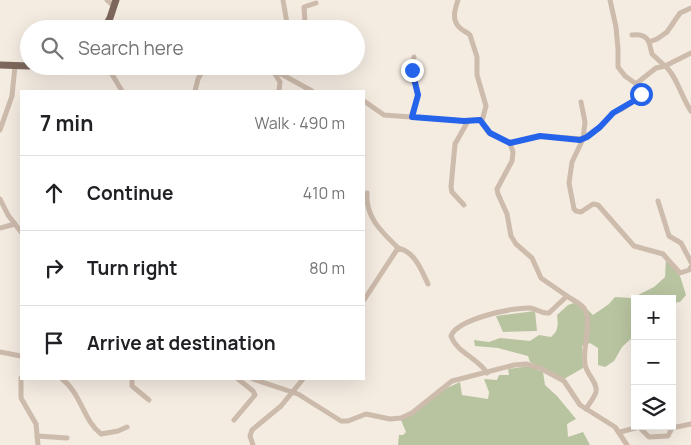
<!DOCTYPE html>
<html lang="en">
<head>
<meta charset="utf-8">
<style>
	body { margin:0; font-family:Manrope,sans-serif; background:#f6f6f6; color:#202124 }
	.controls { position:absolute; right:15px; bottom:15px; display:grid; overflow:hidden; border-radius:0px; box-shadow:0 5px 20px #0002 }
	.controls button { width:45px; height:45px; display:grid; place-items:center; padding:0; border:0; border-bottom:1px solid #e0e0e0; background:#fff; color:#202124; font:25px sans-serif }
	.stop { position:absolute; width:15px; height:15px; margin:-11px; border:4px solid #2563eb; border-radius:50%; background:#fff }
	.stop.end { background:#2563eb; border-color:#fff; box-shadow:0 1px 5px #0008 }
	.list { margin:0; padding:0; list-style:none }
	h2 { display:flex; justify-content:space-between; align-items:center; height:65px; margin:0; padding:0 20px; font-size:21px }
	h2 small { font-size:16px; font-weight:400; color:#757577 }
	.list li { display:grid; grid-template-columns:32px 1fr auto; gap:15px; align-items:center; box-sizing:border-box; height:75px; padding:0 20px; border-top:1px solid #e0e0e0 }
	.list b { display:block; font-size:19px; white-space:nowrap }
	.list em { font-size:16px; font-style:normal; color:#757577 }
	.icon { flex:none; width:28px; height:28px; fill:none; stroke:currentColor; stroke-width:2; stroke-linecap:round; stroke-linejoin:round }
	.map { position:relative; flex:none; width:691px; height:445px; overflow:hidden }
	.search { position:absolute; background:#fff; box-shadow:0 5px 20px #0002; left:20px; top:20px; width:345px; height:55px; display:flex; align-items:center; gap:12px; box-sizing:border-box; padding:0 18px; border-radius:28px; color:#757577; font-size:19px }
	.panel { position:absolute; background:#fff; box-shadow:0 5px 20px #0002; left:20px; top:90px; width:345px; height:290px; border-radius:0px }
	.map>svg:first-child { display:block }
	.green { fill:#b8c4a0 }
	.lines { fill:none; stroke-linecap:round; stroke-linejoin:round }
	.minor { stroke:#cdbbac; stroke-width:5 }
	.major { stroke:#7d675c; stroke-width:7 }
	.route { stroke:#2563eb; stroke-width:6 }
</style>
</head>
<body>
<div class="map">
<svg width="691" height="445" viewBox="0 0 691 445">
	<rect width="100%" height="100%" fill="#f4ebe1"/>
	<!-- green -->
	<g class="green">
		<path d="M666 258 680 276 686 295 680 302 672 303V299H635V335L622 347 614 361 605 367 598 365V348L590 343 582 346 583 368 564 379 530 362 528 356 498 348 475 346 474 340 489 342 500 338 530 341 539 335 551 337C559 331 558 324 557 315L568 305 574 303 587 309 593 315 609 304 615 297 632 298 654 287 665 277Z"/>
		<path d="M535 311 537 331 503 332 496 316Z"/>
		<path d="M530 366 543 372 545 385 557 396 576 419 567 424 568 437 583 432 590 445H398L399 435H403L406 432 401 420 447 388 460 382 462 395 488 399 489 392 484 379 497 380 499 375H509L508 369Z"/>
	</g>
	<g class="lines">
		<!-- minor -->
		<g class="minor">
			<path d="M107 0 114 6"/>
			<path d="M283 0 288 29"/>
			<path d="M458 0C455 9 451 20 460 28 463 31 467 32 470 35L477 57V75L486 106 482 121"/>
			<path d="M691 8 680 13 667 32 657 39 649 42 652 54 665 66 691 53"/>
			<path d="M297 29 305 23 304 7 316 3"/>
			<path d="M632 35C640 34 646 35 649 42"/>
			<path d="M107 66 122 91"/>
			<path d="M247 66 272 69 312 91"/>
			<path d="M272 69 280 82 279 91"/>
			<path d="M637 83 656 68 665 66C675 73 683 100 691 111"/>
			<path d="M195 91 198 79 205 66"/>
			<path d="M364 101 384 115 464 121 480 120 489 133 510 143 540 136 583 139 600 127 613 113 622 109 641 96 642 92 639 86 625 76 618 67V49L616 27 610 0"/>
			<path d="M581 102 585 122 583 139 572 162 569 183 574 209 576 211 581 212 593 204 598 205 634 246 663 254 680 273 689 270 691 267"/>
			<path d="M411 117 418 95 412 71 414 57"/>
			<path d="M0 130 12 96 15 66"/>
			<path d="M367 193C365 217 382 232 398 248"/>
			<path d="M0 199 8 215 21 232"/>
			<path d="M658 201 669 236 681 243 691 262"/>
			<path d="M464 205 452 192 451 187 455 144 468 121"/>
			<path d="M0 228 15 224"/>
			<path d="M567 296C572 300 583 304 585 310 592 324 582 349 585 364 586 374 598 382 596 392 594 398 589 404 586 409"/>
			<path d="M364 300 398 248C415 252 421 269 428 284"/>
			<path d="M0 352 21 356"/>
			<path d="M487 373C478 358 457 353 451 336 457 319 514 307 530 308 538 309 541 314 549 313L567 296 541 278 532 258 516 244 511 236 507 214 498 194 497 189 512 161 513 152 510 143"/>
			<path d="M21 378V398L36 424 38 445"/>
			<path d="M62 379C81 393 83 420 101 434L118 431 127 427"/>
			<path d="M132 379V386L149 400"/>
			<path d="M253 379 298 394 341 421H348L366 414 390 419 401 418 412 413 452 381 514 365 526 364 540 368 564 381 580 405 615 427 627 445"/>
			<path d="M234 420 255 395 253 391 238 379"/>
			<path d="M620 432 639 427 649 437 668 436 672 428 691 424"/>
			<path d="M37 436 67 438"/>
			<path d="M253 445 250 436 252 430 281 406 303 379"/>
		</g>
		<!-- major -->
		<g class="major">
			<path d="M104 29 110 18 116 0"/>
			<path d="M0 65 29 66"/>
		</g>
	</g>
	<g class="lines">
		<!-- route -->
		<path class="route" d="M412 70 418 95 412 117 464 121 480 120 490 133 510 143 540 136 580 140 587 137 600 127 613 113 637 99 641 94"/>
	</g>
</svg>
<div class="controls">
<button>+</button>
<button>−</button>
<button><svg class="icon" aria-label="layers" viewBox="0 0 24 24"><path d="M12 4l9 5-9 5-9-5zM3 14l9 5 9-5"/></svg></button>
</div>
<div class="stop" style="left:641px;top:94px"></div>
<div class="stop end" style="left:412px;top:70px"></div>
<div class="search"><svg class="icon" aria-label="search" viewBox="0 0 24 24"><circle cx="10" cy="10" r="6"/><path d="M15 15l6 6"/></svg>Search here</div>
<section class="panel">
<h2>7 min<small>Walk · 490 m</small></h2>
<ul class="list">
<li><svg class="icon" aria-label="ahead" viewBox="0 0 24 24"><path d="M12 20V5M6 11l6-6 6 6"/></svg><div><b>Continue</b></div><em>410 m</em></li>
<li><svg class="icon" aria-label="right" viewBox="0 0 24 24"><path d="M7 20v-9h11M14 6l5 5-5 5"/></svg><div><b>Turn right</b></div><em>80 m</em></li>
<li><svg class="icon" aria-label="arrive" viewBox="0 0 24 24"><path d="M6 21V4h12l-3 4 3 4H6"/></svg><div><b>Arrive at destination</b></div></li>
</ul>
</section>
</div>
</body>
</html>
